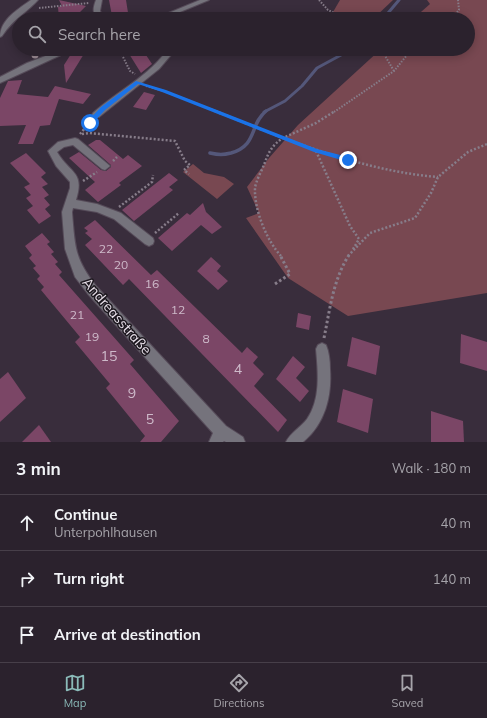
<!DOCTYPE html>
<html lang="en">
<head>
<meta charset="utf-8">
<style>
	body { margin:0; font-family:Mulish,sans-serif; background:#372f39; color:#f1f3f6 }
	.stop { position:absolute; width:12px; height:12px; margin:-9px; border:3px solid #1a73e8; border-radius:50%; background:#fff }
	.stop.end { background:#1a73e8; border-color:#fff; box-shadow:0 1px 4px #0008 }
	.list { margin:0; padding:0; list-style:none }
	h2 { display:flex; justify-content:space-between; align-items:center; height:52px; margin:0; padding:0 16px; font-size:17px }
	h2 small { font-size:13px; font-weight:400; color:#a6a4aa }
	.list li { display:grid; grid-template-columns:26px 1fr auto; gap:12px; align-items:center; box-sizing:border-box; height:56px; padding:0 16px; border-top:1px solid #473f49 }
	.list b { display:block; font-size:15px; white-space:nowrap }
	.list p { margin:0; font-size:13px; white-space:nowrap; color:#a6a4aa }
	.list em { font-size:13px; font-style:normal; color:#a6a4aa }
	.icon { flex:none; width:22px; height:22px; fill:none; stroke:currentColor; stroke-width:2; stroke-linecap:round; stroke-linejoin:round }
	.map { position:relative; flex:none; width:487px; height:442px; overflow:hidden }
	.search { position:absolute; background:#2b222d; box-shadow:0 2px 10px #0003; left:12px; right:12px; top:12px; height:44px; display:flex; align-items:center; gap:10px; box-sizing:border-box; padding:0 14px; border-radius:22px; color:#a6a4aa; font-size:15px }
	.sheet { height:220px; background:#2b222d }
	nav { display:flex; justify-content:space-around; align-items:center; box-sizing:border-box; height:56px; border-top:1px solid #473f49; background:#2b222d; font-size:11px; color:#a6a4aa }
	nav a { display:grid; justify-items:center; gap:2px }
	nav .on { color:#8bbbb9 }
	.map>svg:first-child { display:block }
	.green { fill:#784851 }
	.lines { fill:none; stroke-linecap:round; stroke-linejoin:round }
	.stream-far1 { stroke:#54577a; stroke-width:3 }
	.stream { stroke:#54577a; stroke-width:3.5 }
	.building { fill:#7b4666 }
	.minor-casing { stroke:#554a58; stroke-width:2 }
	.path-far2 { stroke:#877d8a; stroke-width:2; stroke-dasharray:1.5 1.5; stroke-linecap:butt }
	.path-far1 { stroke:#877d8a; stroke-width:2.5; stroke-dasharray:2 2; stroke-linecap:butt }
	.path { stroke:#877d8a; stroke-width:3; stroke-dasharray:2.5 2.5; stroke-linecap:butt }
	.minor { fill:#75737c; fill-rule:evenodd }
	.tree { fill:#9f8e97 }
	.route { fill:#1a73e8 }
	.labels { text-anchor:middle; dominant-baseline:central; stroke-width:3; stroke-linejoin:round; paint-order:stroke }
	.number-label { font-size:12px; fill:#cebaca }
	.street-label { font-size:14px; fill:#e9e1eb; stroke:#1d181f }
	.near-number-label { font-size:14px; fill:#cebaca }
</style>
</head>
<body>
<div class="map">
<svg width="487" height="442" viewBox="0 0 487 442">
	<rect width="100%" height="100%" fill="#392d3c"/>
	<!-- green -->
	<g class="green">
		<path d="M340 0H393L373 19H329Z"/>
		<path d="M427 0H487V293L348 316 288 278 246 218 259 213 247 187 269 158 298 125 381 49H468V19H413L430 4Z"/>
		<path d="M193 164 204 173 224 177 234 184 217 199 183 172Z"/>
	</g>
	<g class="lines">
		<!-- stream-far1 -->
		<g class="stream-far1">
			<path d="M383 19 399 0"/>
			<path d="M264 112 285 101 302 86 317 68 341 55 348 49"/>
		</g>
		<!-- stream -->
		<path class="stream" d="M210 153C219 155 223 155 231 153 258 145 249 125 266 111"/>
	</g>
	<!-- building -->
	<g class="building">
		<path d="M59 0 86 6 80 12 82 19H59L58 7 62 6Z"/>
		<path d="M109 0H126L129 19H116L115 15 112 16Z"/>
		<path d="M81 49H87L66 83 64 65 71 54Z"/>
		<path d="M126 49H142L152 64 141 73Z"/>
		<path d="M22 80 17 94 48 97 55 86 91 94 83 104 59 99 50 125 40 126 33 144H18L26 125 0 126V98L8 81Z"/>
		<path d="M144 92 155 95 146 110 133 107Z"/>
		<path d="M96 140H100L123 159 128 155 142 166 119 183 121 185 98 202 85 190 95 182 69 158 79 152 101 170 106 171 111 167V165L88 145Z"/>
		<path d="M26 153 46 173 41 177 48 184 42 187 49 195 44 198 50 205 45 209 51 216 39 224 27 210 33 206 26 198 31 195 24 187 30 184 10 163Z"/>
		<path d="M169 173 178 180 169 187 173 190 134 221 122 210Z"/>
		<path d="M203 203 206 212 222 227 212 234 201 225 172 251 158 238 187 213 190 215Z"/>
		<path d="M95 220 151 275 157 270 242 353 247 347 258 357 253 363 264 374 254 386 287 420 278 432 129 279 123 285 85 245 92 239 85 233 88 231 84 228Z"/>
		<path d="M42 233 50 242 47 244 54 252 51 254 58 262 55 264 62 272 59 275 134 360 130 364 179 421 161 442H140L145 436 106 388 110 384 75 342 80 337 41 290 44 287 37 279 40 276 33 268 36 266 29 258 32 255 25 246Z"/>
		<path d="M211 257 221 266 217 271 228 281 218 290 197 271Z"/>
		<path d="M298 313 311 316 309 330 296 327Z"/>
		<path d="M461 334 487 342V371L460 363Z"/>
		<path d="M352 337 380 346 376 375 347 366Z"/>
		<path d="M293 356 305 367 296 378 309 391 300 402 276 379Z"/>
		<path d="M8 372 26 398 0 422V379Z"/>
		<path d="M343 389 373 399 368 433 337 422Z"/>
		<path d="M431 411 463 421 464 442H431Z"/>
		<path d="M39 425 51 442H22Z"/>
	</g>
	<g class="lines">
		<defs>
			<g id="minor">
				<path d="M31 0H38C24 15 15 17 2 36L0 37C0 20 18 9 31 0Z"/>
				<path d="M96 0H102L100 11 105 19H98C92 13 93 8 96 0Z"/>
				<path d="M200 0H209L163 19H154Z"/>
				<path d="M64 49H74L0 83V77L27 63Z"/>
				<path d="M168 49H176L159 69 99 117H93L92 115 93 113C118 91 149 76 168 49Z"/>
				<path d="M75 138 78 139 110 166 105 170 102 169 73 145 64 147 57 152C70 174 85 171 76 200L97 204 121 213 153 238 154 241 153 244 149 246 145 244 114 219 97 212 73 208 72 212C75 246 74 258 96 286L226 426 243 437 245 442H226L224 441 223 442H209L213 433 88 294 75 277 65 249 62 212 70 188V182L56 166 48 151 58 142Z"/>
				<path d="M322 343 326 345C329 352 330 361 330 369 332 396 325 424 303 442H286C290 433 301 427 307 419 321 399 318 372 316 349L318 345Z"/>
			</g>
		</defs>
		<!-- minor casing -->
		<use href="#minor" class="minor-casing"/>
		<!-- path-far2 -->
		<g class="path-far2">
			<path d="M319 0 328 10 347 19"/>
			<path d="M39 8 89 3"/>
			<path d="M451 19 459 10 458 0"/>
			<path d="M13 31H19"/>
			<path d="M119 49 130 71 135 74"/>
			<path d="M381 49 394 71"/>
			<path d="M146 86 164 91 218 112"/>
			<path d="M334 112 394 71 412 49"/>
		</g>
		<!-- path-far1 -->
		<g class="path-far1">
			<path d="M215 111 283 138 316 123 335 111"/>
			<path d="M80 134 91 121"/>
			<path d="M82 134 89 133 175 141 185 161 190 165 184 170 189 174"/>
			<path d="M316 151 350 226 359 239 352 251"/>
			<path d="M113 161 117 157"/>
			<path d="M83 181 97 172"/>
			<path d="M119 207 152 182 153 175"/>
			<path d="M155 233 179 213"/>
			<path d="M281 256C267 241 254 210 255 188 256 181 261 172 264 165 268 153 272 145 283 138 332 156 386 173 438 177"/>
			<path d="M348 256 370 233 415 218 431 193 438 177 468 152 487 144"/>
		</g>
		<!-- path -->
		<g class="path">
			<path d="M275 284 290 274 280 255"/>
			<path d="M324 338C330 309 333 280 349 255"/>
		</g>
		<!-- minor -->
		<use href="#minor" class="minor"/>
	</g>
	<!-- trees -->
	<circle class="tree" cx="35" cy="55" r="3.5"/>
	<!-- route -->
	<path class="route" d="M136 81 166 90 317 149 348 157 351 160 348 162 314 152 162 92 138 84 105 110 92 124H88V121L101 107Z"/>
	<g class="labels">
		<!-- number labels -->
		<g class="number-label">
			<text x="106" y="248">22</text>
			<text x="121" y="264">20</text>
			<text x="152" y="283">16</text>
			<text x="178" y="309">12</text>
			<text x="77" y="314">21</text>
			<text x="92" y="336">19</text>
			<text x="206" y="338">8</text>
		</g>
		<!-- street labels -->
		<g class="street-label">
			<text transform="translate(117 316) rotate(49)">Andreasstraße</text>
		</g>
		<!-- near-number labels -->
		<g class="near-number-label">
			<text x="109" y="356">15</text>
			<text x="238" y="369">4</text>
			<text x="132" y="393">9</text>
			<text x="150" y="419">5</text>
		</g>
	</g>
</svg>
<div class="stop" style="left:90px;top:123px"></div>
<div class="stop end" style="left:348px;top:160px"></div>
<div class="search"><svg class="icon" aria-label="search" viewBox="0 0 24 24"><circle cx="10" cy="10" r="6"/><path d="M15 15l6 6"/></svg>Search here</div>
</div>
<section class="sheet">
<h2>3 min<small>Walk · 180 m</small></h2>
<ul class="list">
<li><svg class="icon" aria-label="ahead" viewBox="0 0 24 24"><path d="M12 20V5M6 11l6-6 6 6"/></svg><div><b>Continue</b><p>Unterpohlhausen</p></div><em>40 m</em></li>
<li><svg class="icon" aria-label="right" viewBox="0 0 24 24"><path d="M7 20v-9h11M14 6l5 5-5 5"/></svg><div><b>Turn right</b></div><em>140 m</em></li>
<li><svg class="icon" aria-label="arrive" viewBox="0 0 24 24"><path d="M6 21V4h12l-3 4 3 4H6"/></svg><div><b>Arrive at destination</b></div></li>
</ul>
</section>
<nav>
<a class="on"><svg class="icon" aria-label="map" viewBox="0 0 24 24"><path d="M3 6l6-2 6 2 6-2v14l-6 2-6-2-6 2zM9 4v14M15 6v14"/></svg>Map</a>
<a><svg class="icon" aria-label="directions" viewBox="0 0 24 24"><path d="M12 3l9 9-9 9-9-9zM9 14v-3h6M13 9l2 2-2 2"/></svg>Directions</a>
<a><svg class="icon" aria-label="saved" viewBox="0 0 24 24"><path d="M7 4h10v16l-5-4-5 4z"/></svg>Saved</a>
</nav>
</body>
</html>
